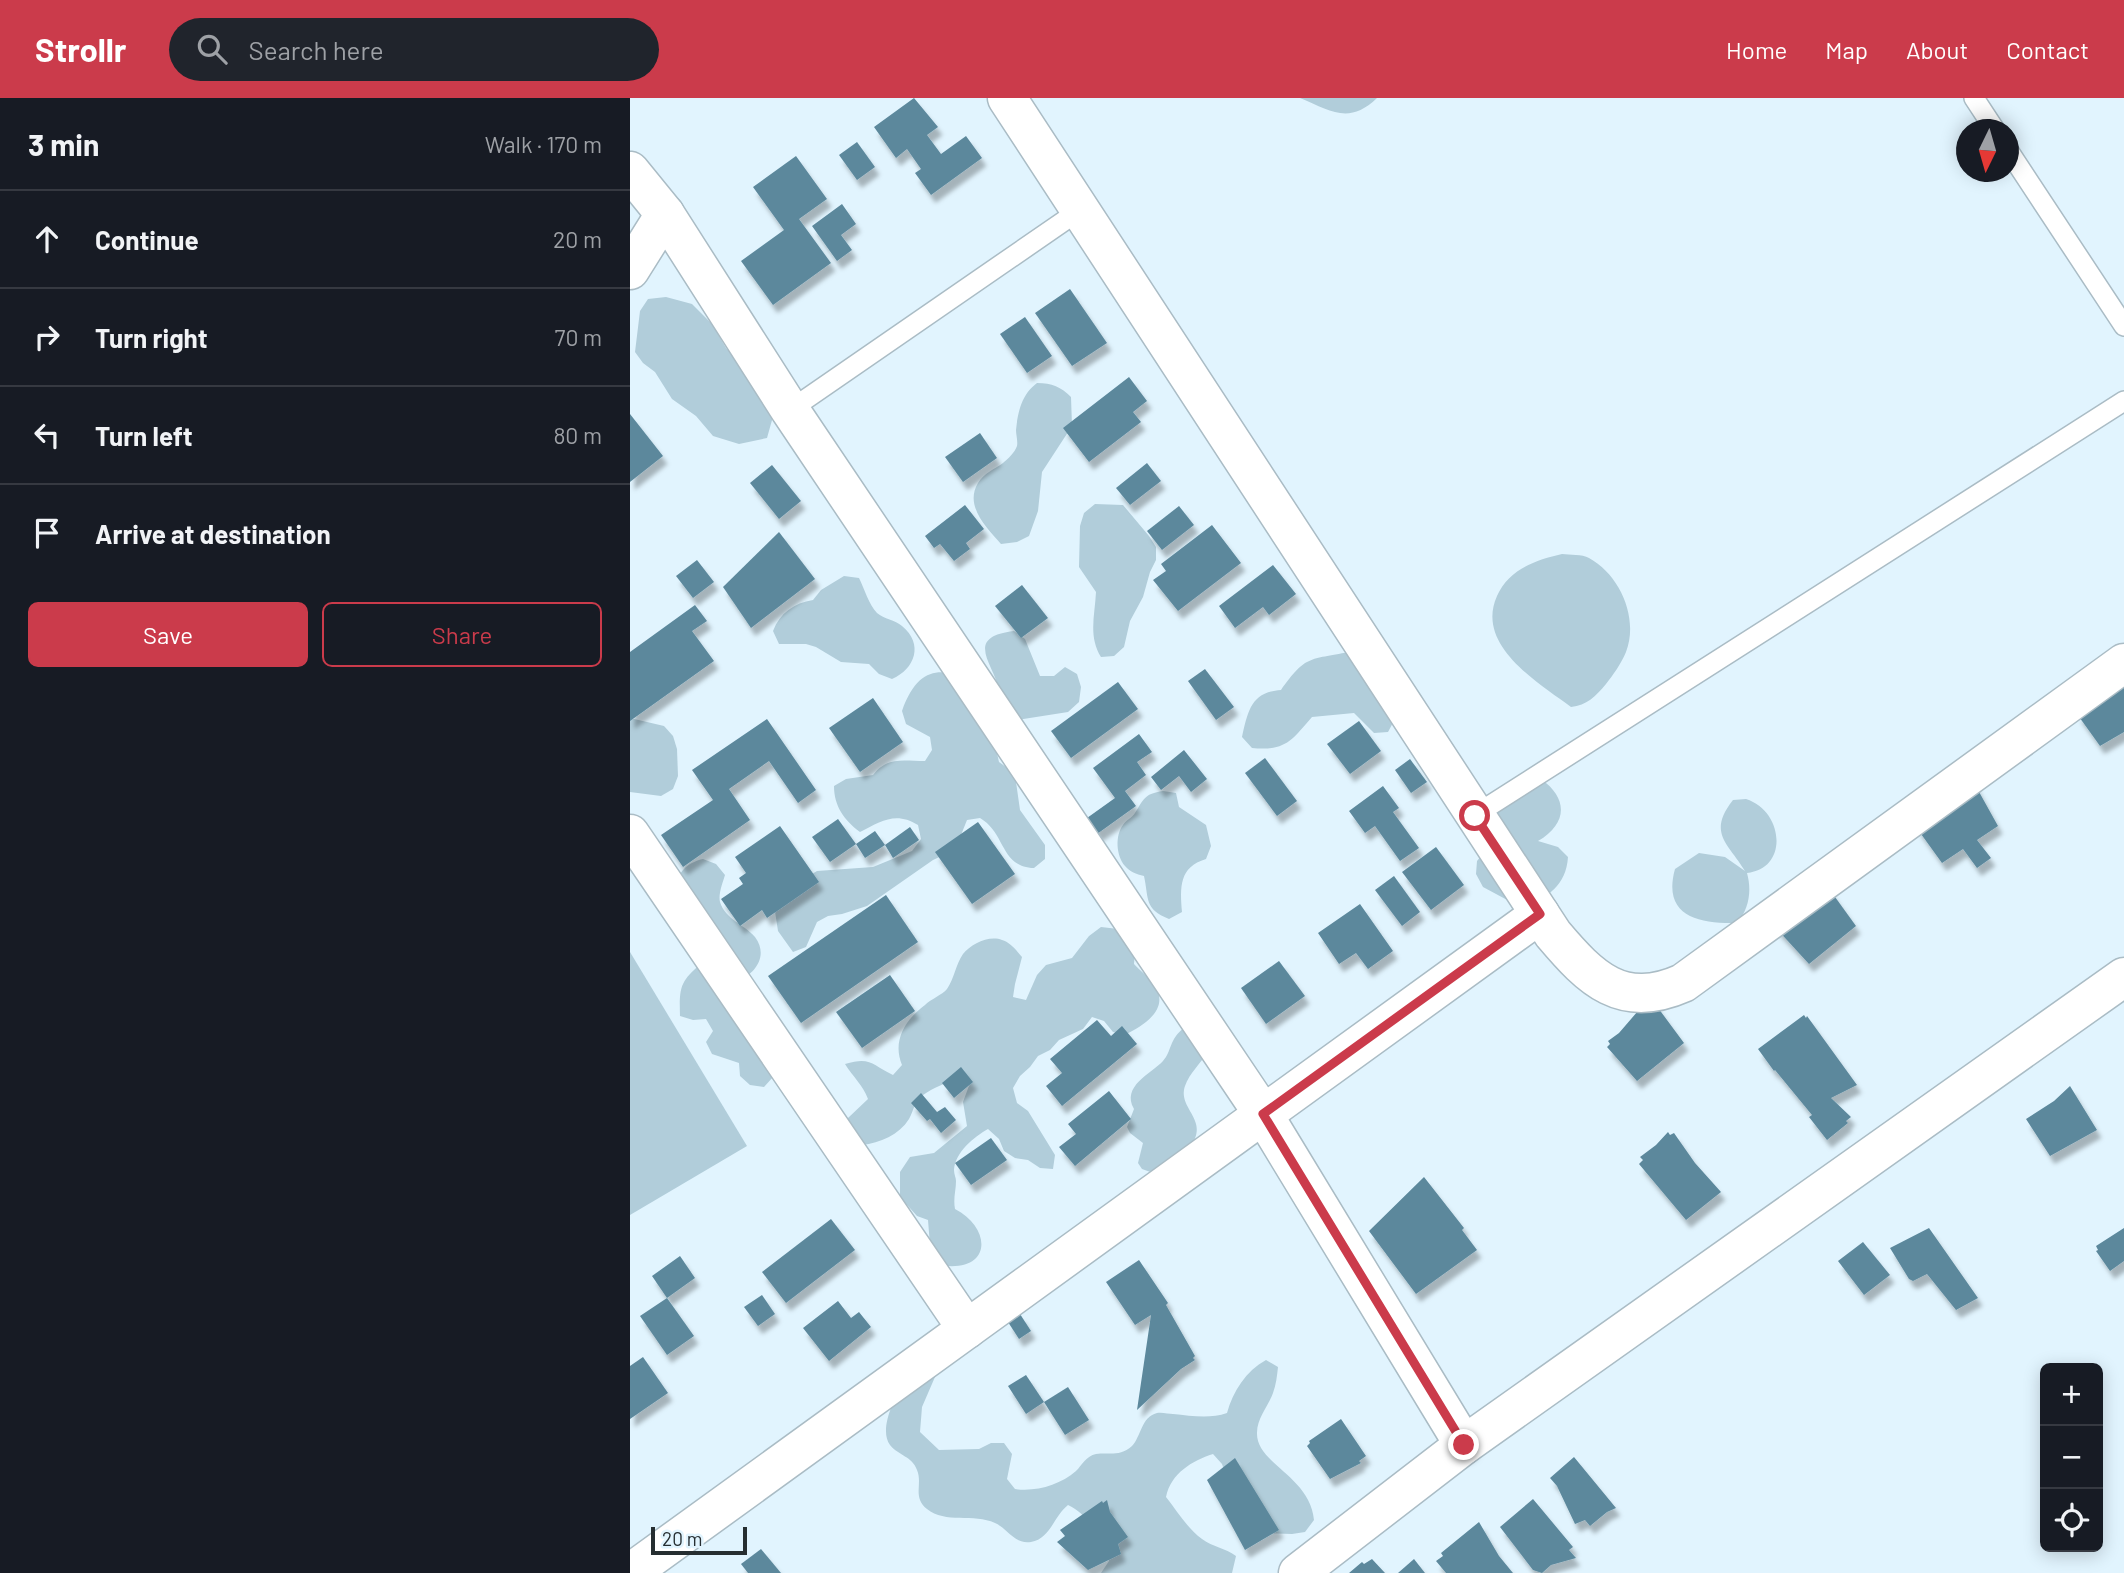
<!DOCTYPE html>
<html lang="en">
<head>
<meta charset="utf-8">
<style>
	body { margin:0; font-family:Barlow,sans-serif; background:#20242c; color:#f1f3f6 }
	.controls { position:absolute; right:21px; bottom:21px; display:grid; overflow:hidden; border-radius:10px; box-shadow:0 4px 18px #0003 }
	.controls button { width:63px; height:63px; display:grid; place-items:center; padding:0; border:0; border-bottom:2px solid #363941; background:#171b24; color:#f1f3f6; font:35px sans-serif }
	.compass { position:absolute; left:1326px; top:21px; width:63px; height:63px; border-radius:50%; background:#171b24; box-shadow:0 4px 18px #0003; rotate:185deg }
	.scale { position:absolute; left:21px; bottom:18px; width:96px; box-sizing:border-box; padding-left:7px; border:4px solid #262e31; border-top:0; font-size:19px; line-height:24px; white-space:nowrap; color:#262e31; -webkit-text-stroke:5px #e1f4fe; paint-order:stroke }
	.stop { position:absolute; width:21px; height:21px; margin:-16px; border:5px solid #cb3b4b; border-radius:50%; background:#fff }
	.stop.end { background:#cb3b4b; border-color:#fff; box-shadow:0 2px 7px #0008 }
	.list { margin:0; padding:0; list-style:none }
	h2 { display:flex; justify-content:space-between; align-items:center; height:91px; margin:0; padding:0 28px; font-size:30px }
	h2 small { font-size:23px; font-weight:400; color:#9ea1a6 }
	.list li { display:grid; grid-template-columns:46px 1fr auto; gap:21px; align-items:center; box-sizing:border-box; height:98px; padding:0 28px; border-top:2px solid #363941 }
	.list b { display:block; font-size:26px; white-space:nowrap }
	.list em { font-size:23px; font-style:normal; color:#9ea1a6 }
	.actions { display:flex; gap:14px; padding:21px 28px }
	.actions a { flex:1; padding:16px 0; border:2px solid #cb3b4b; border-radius:10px; text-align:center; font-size:24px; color:#cb3b4b }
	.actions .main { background:#cb3b4b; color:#fff }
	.icon { flex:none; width:38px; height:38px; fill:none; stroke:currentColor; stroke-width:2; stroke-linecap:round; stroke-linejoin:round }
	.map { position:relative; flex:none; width:1494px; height:1475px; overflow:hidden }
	header { display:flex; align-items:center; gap:42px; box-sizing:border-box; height:98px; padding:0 35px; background:#cb3b4b; color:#fff }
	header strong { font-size:33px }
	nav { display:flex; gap:38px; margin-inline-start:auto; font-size:24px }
	.search { width:490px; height:63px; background:#20242c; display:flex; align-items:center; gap:18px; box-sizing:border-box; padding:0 24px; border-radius:38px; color:#9ea1a6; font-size:26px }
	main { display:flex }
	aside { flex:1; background:#171b24 }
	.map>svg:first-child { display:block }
	.green { fill:#b1cdda }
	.building { fill:#5c889c; filter:url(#shadow) }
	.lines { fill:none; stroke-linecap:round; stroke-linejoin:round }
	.service-casing { stroke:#aabcc5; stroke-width:22 }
	.minor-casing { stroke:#aabcc5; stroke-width:41 }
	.service { stroke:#fff; stroke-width:19 }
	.minor { stroke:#fff; stroke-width:38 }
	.route { stroke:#cb3b4b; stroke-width:9 }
</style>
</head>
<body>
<header>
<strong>Strollr</strong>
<div class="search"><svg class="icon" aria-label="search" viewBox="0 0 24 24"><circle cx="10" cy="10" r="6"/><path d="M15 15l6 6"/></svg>Search here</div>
<nav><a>Home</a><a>Map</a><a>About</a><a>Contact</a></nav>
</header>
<main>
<aside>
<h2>3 min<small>Walk · 170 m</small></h2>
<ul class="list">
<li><svg class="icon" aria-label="ahead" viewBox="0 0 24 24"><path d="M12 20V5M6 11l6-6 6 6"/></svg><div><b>Continue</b></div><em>20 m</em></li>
<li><svg class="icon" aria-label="right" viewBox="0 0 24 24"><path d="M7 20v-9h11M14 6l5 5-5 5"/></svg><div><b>Turn right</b></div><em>70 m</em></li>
<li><svg class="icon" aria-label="left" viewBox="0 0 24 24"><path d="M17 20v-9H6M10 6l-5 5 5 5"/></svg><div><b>Turn left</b></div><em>80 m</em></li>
<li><svg class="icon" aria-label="arrive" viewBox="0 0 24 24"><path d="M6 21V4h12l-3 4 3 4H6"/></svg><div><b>Arrive at destination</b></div></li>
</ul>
<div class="actions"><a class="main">Save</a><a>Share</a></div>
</aside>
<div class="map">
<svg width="1494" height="1475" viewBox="0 0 1494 1475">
	<defs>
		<filter id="shadow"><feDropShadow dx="4.5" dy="8" stdDeviation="2" flood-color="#0004"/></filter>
	</defs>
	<rect width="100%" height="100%" fill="#e1f4fe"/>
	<!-- green -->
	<g class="green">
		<path d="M670 0H747C719 27 701 13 670 0Z"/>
		<path d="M36 199 62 206 82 226 96 250 135 290 144 315 137 340 109 346 83 338 66 318 42 301 25 274 13 265 5 254 10 213 18 201Z"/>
		<path d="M407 285C422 285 431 289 441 299L442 328 412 374 408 413 399 438 387 444 371 446C357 430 334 408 348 385 354 375 365 371 373 365 378 361 385 354 387 348 388 343 386 337 386 332 388 313 392 296 407 285Z"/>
		<path d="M465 406 493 407 519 438 526 449V462L520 474 513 499 500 523 494 549 484 558 471 559C458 538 465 517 466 494L449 469 450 428 454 415Z"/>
		<path d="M932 456C940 457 952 456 959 460 990 477 1009 520 996 554 991 566 983 577 976 586 965 599 957 607 941 609 907 584 845 547 867 498 879 471 906 462 932 456Z"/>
		<path d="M214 478 229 480C234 490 239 507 247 515 254 521 265 522 272 528 294 546 285 571 262 581L249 576 239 566 211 564 186 549 176 546H149L143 533C150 515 164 505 183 502L191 492Z"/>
		<path d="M384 533 395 541 410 578H424L435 569 447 576 451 589 449 604 438 614 387 622 366 651 369 664 380 672 386 684 390 712 415 747V761L404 770C370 769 376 735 350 720L337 722 327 747 316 756 303 762 237 808 212 816 198 818 187 824 176 849 163 854 148 833 144 807 163 787 187 773 243 769 282 753 291 741 288 727C266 713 251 723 230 734 214 722 204 708 204 688L216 681 243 677C258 658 273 663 295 663L302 652 300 639 276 626 272 613C293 554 325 576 369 592 364 566 333 539 384 533Z"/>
		<path d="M719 554 765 621 758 634 744 635 724 615 682 619C661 643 656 653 622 650L612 639C618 613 621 594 651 592 676 557 679 562 719 554Z"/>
		<path d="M0 620 34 628 43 638 47 651 48 678 43 691 31 698 0 694Z"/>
		<path d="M911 681C939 701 937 726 908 743L928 749 938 759C936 788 918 798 894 811L853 789 846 776 847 763 856 752 862 712Z"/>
		<path d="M533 693 546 695 549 709 576 727 581 748 576 761C549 769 550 789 552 814L539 821C514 811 519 801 514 778 506 776 500 774 495 768 486 758 485 737 493 727 496 722 502 720 505 715 514 701 514 696 533 693Z"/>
		<path d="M1116 701C1154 713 1159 771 1117 775 1122 793 1119 811 1107 825 1068 826 1032 818 1045 771L1069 755 1095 759 1115 773C1098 745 1077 735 1103 702Z"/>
		<path d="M73 761 86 766 95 777C93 784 88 796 90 804 95 821 115 827 125 839 139 858 125 876 108 883L143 979 134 989 120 987 110 978 109 965 82 956 76 944 83 933 76 921 63 922 50 918C49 886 51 883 75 862 70 850 46 796 47 787 48 772 60 764 73 761Z"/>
		<path d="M471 829 497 832 506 840 504 866C510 873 519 879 524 886 541 911 514 927 495 937L483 934 474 923 462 919 453 931 429 942 420 952 408 958 400 969 390 978 383 990 387 1005 398 1013 425 1057 423 1071 410 1070 398 1062 385 1060 374 1053 369 1041 358 1031C344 1039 325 1054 324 1072 324 1076 326 1080 326 1083 326 1093 323 1100 325 1111 360 1129 363 1171 317 1168L300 1147 298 1122 287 1118 270 1099V1074L280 1059 304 1055 337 1028 333 1004 340 985 328 980C316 985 303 990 293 997 284 1004 284 1012 279 1021 269 1037 250 1045 232 1047L213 1032 218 1020 238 1001C233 987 223 979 215 966 241 958 242 967 263 977L272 967C262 943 275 922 295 907 301 901 312 897 317 891 324 881 326 866 333 856 341 846 359 837 372 842 380 844 387 853 392 859L385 886 383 899 396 902 407 877 416 867 442 860 459 838Z"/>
		<path d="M0 854 117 1048 0 1117Z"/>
		<path d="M554 930 580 952C572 963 559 976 555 988 547 1011 581 1022 560 1049 552 1059 536 1067 526 1076L512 1071 508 1065 513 1045 500 1035 497 1029 504 1011C491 988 521 976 533 963 542 953 539 941 554 930Z"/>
		<path d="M636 1262 648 1269C647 1278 646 1287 643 1295 638 1309 627 1320 627 1335 626 1366 680 1378 684 1422L675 1434 662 1436 635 1435 606 1406 592 1366 583 1356C562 1363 541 1375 536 1399 547 1413 557 1430 572 1441 583 1449 595 1450 606 1458L602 1475H471L479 1463C473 1442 458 1416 438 1407 424 1418 420 1441 401 1444 385 1447 377 1430 365 1425 344 1415 315 1426 297 1411 282 1399 293 1386 287 1372 282 1358 269 1358 260 1347 249 1333 263 1300 274 1288 282 1281 298 1276 308 1272L292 1309 290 1334 309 1352 349 1351 361 1345H374L382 1356 377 1381 385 1391C406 1394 430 1387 446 1373 452 1367 456 1358 466 1356 480 1354 490 1359 502 1348 511 1339 511 1319 527 1315 532 1314 539 1316 543 1316 562 1318 580 1321 597 1315 603 1293 616 1273 636 1262Z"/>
	</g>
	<!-- building -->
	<g class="building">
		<path d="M284 0 308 29 297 37 311 56 336 38 352 60 301 97 285 75 291 71 277 51 266 60 244 29Z"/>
		<path d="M227 44 245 69 227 82 209 57Z"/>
		<path d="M166 58 197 101 169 121 201 165 143 207 111 163 154 132 123 89Z"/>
		<path d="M212 106 226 126 211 137 222 152 207 163 182 128Z"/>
		<path d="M440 191 477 245 442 268 405 215Z"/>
		<path d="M395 219 422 258 397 275 370 236Z"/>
		<path d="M499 279 517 303 503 314 511 324 459 364 433 330Z"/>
		<path d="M0 316 33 358 0 384Z"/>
		<path d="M350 335 367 360 333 384 315 359Z"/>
		<path d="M517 365 531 383 500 407 486 390Z"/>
		<path d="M142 367 171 403 149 421 120 385Z"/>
		<path d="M335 407 354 431 336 445 340 451 324 463 310 446 304 450 295 438Z"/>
		<path d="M549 408 564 427 532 452 517 433Z"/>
		<path d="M582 427 611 465 548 513 523 482 536 473 531 466Z"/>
		<path d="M149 434 185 481 121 530 93 489Z"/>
		<path d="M67 462 84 484 63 500 46 478Z"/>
		<path d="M643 467 666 496 639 517 633 509 605 530 589 508Z"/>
		<path d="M392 487 418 520 391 540 365 508Z"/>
		<path d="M65 507 77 523 62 533 84 563 0 623V554Z"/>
		<path d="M575 571 604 609 586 622 558 583Z"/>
		<path d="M488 584 508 611 441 660 421 633Z"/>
		<path d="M1491 585 1494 590V634L1470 648 1447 616Z"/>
		<path d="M243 600 273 644 230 674 199 630Z"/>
		<path d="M137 621 186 692 168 705 139 663 99 691 120 722 53 769 31 737 83 702 62 672Z"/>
		<path d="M729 623 751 653 720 676 697 646Z"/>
		<path d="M509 636 522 654 507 664 516 677 495 693 506 708 467 736 457 720 485 700 463 670Z"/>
		<path d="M554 652 577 681 561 694 549 678 531 692 521 679Z"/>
		<path d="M635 660 667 703 647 718 615 675Z"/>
		<path d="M780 661 797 684 781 695 765 672Z"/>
		<path d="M1343 683 1368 728 1347 742 1361 760 1347 770 1333 751 1312 765 1286 729Z"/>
		<path d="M753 688 769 710 763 714 789 750 770 763 745 728 735 735 719 713Z"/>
		<path d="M208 721 226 746 200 764 182 739Z"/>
		<path d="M348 724 385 776 342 806 305 754Z"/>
		<path d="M150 728 189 784 137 820 132 812 110 828 91 801 113 786 109 780 116 775 105 759Z"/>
		<path d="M280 729 289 742 263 760 255 747Z"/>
		<path d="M245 733 255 747 235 760 226 746Z"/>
		<path d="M806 749 834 787 801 812 772 774Z"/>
		<path d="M764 778 790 814 772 828 745 792Z"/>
		<path d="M1200 792 1226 828 1179 866 1145 829Z"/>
		<path d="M256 797 288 844 171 925 138 878Z"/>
		<path d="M730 806 763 853 738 871 726 855 709 866 688 835Z"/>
		<path d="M649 863 675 898 636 926 611 890Z"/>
		<path d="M260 877 285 913 232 950 206 914Z"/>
		<path d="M1020 899 1054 945 1007 983 977 949 980 946 978 943 989 935Z"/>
		<path d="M1174 917 1176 920 1177 918 1227 987 1201 1000 1221 1019 1216 1023 1218 1025 1197 1042 1179 1019 1182 1017 1145 972 1144 973 1128 951Z"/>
		<path d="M467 922 481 938 492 928 507 946 432 1008 416 988 432 975 420 961Z"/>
		<path d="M331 969 343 984 324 1000 312 985Z"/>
		<path d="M1440 988 1467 1032 1420 1058 1396 1021 1424 1003Z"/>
		<path d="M479 993 501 1021 445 1068 429 1049 446 1036 438 1026Z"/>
		<path d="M291 995 307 1014 315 1009 326 1022 311 1035 300 1021 297 1023 281 1005Z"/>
		<path d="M1038 1034 1040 1037 1044 1035 1065 1065 1091 1094 1056 1122 1009 1066 1013 1062 1010 1059 1026 1047Z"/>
		<path d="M361 1040 377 1062 341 1087 325 1065Z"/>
		<path d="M794 1079 834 1130 832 1132 847 1152 786 1196 739 1133Z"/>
		<path d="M201 1121 225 1152 156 1205 132 1174Z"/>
		<path d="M1299 1130 1348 1200 1326 1212 1297 1176 1283 1183 1279 1181 1260 1150Z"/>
		<path d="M1494 1130V1163L1480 1173 1466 1153 1468 1152 1466 1148Z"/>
		<path d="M1233 1144 1260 1177 1234 1197 1208 1163Z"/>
		<path d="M50 1158 65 1180 37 1200 22 1178Z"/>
		<path d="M509 1162 538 1205 536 1207 565 1258 563 1260 565 1262 551 1271 507 1312 521 1217 505 1227 476 1184Z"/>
		<path d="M132 1197 145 1216 128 1228 114 1209Z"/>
		<path d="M37 1200 64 1238 37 1257 10 1218Z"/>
		<path d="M208 1203 221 1220 229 1214 241 1229 199 1263 173 1230Z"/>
		<path d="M390 1216 401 1233 389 1241 378 1224Z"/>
		<path d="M13 1259 38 1295 0 1321V1268Z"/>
		<path d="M396 1277 414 1304 396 1316 378 1288Z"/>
		<path d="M438 1289 459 1322 435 1337 414 1304Z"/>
		<path d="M711 1321 736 1358 729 1363 731 1365 700 1381 677 1348 680 1345 679 1343Z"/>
		<path d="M944 1359 986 1410 977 1414 960 1428 955 1422 945 1426 927 1388 920 1380Z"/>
		<path d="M605 1360 649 1432 615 1452 577 1382Z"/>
		<path d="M903 1401 943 1449 939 1452 946 1460 921 1467 912 1475 903 1472 870 1429Z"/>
		<path d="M477 1402 480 1414 498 1439 488 1446 491 1456 458 1472 427 1444 435 1438 430 1432 472 1403 473 1405Z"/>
		<path d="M849 1424 869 1458 883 1475H816L806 1463 813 1458 811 1455Z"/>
		<path d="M131 1451 151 1475H118L111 1466Z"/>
		<path d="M742 1461 755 1475H719L732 1464 734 1466Z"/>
		<path d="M784 1461 795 1475H768Z"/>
	</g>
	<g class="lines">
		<defs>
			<g id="service">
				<path d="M1344 0 1365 32"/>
				<path d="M1378 52 1494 228"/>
				<path d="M160 312 450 112"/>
				<path d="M845 717 1494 303"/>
			</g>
			<g id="minor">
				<path d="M377 0 923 836C961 881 992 912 1053 885L1494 565"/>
				<path d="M0 73 35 116 160 312 633 1016 834 1347"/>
				<path d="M0 172 35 116"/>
				<path d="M0 736 337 1231"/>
				<path d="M0 1475 910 816"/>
				<path d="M668 1475 834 1347 1494 879"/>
			</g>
		</defs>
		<!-- service casing -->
		<use href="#service" class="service-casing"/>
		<!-- minor casing -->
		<use href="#minor" class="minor-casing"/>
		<!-- service -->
		<use href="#service" class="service"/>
		<!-- minor -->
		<use href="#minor" class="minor"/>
	</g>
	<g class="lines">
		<!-- route -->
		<path class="route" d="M834 1347 633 1016 910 816 845 718"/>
	</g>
</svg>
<div class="controls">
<button>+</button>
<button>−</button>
<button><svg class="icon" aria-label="locate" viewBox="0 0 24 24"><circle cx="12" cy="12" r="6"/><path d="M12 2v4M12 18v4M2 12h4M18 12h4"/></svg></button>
</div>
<svg class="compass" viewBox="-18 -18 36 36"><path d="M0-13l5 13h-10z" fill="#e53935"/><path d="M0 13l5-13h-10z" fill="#9ea1a6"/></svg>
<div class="scale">20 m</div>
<div class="stop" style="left:845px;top:718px"></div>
<div class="stop end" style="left:834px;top:1347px"></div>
</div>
</main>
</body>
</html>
